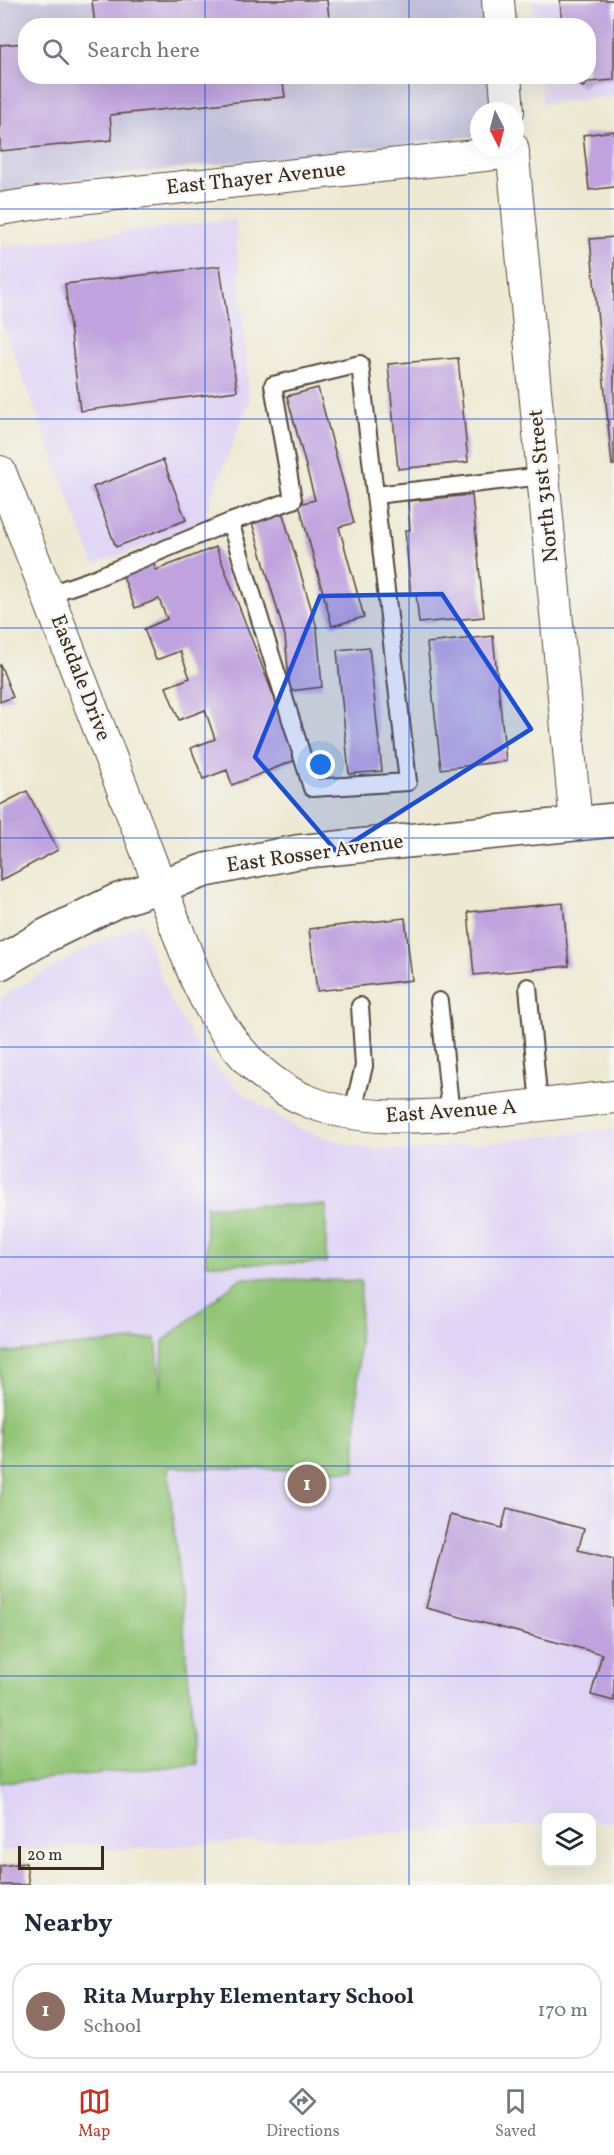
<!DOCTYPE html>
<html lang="en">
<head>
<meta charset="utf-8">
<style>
	body { margin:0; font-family:Vollkorn,serif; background:#f2f2f3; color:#1f2937 }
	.controls { position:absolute; right:18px; bottom:18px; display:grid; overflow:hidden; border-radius:12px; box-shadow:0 6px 24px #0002 }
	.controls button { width:54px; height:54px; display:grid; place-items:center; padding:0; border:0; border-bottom:2px solid #e0e1e3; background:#fff; color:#1f2937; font:30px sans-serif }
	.compass { position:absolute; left:470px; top:102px; width:54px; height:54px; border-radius:50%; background:#fff; box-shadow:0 6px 24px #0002; rotate:174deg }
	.scale { position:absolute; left:18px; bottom:15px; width:86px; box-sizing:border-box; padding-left:6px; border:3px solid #3b2a1e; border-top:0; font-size:16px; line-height:21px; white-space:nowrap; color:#3b2a1e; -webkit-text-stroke:4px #f6f6f2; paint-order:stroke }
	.you { position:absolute; left:321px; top:765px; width:21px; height:21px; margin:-15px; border:4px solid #fff; border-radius:50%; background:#1a73e8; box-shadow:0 0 0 9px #1a73e833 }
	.badge { display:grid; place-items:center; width:39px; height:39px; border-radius:50%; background:#c8321e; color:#fff; font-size:20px; font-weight:700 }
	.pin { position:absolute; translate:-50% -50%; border:3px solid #fff; box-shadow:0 2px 6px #0006 }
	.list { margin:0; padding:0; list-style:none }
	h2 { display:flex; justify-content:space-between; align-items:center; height:78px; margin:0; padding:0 24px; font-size:26px }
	h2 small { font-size:20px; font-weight:400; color:#747a83 }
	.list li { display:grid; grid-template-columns:39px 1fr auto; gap:18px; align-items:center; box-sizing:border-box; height:96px; margin:0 12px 12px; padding:0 12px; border:2px solid #e0e1e3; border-radius:24px }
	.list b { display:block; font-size:22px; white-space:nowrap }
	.list p { margin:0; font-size:20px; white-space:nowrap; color:#747a83 }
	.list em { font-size:20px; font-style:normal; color:#747a83 }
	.icon { flex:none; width:33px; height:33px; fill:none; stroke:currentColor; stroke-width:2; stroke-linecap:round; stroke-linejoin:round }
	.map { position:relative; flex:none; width:614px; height:1885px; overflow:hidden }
	.search { position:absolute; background:#fff; box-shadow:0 6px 24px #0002; left:18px; right:18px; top:18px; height:66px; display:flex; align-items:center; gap:15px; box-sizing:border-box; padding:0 21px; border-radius:24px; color:#747a83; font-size:22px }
	.sheet { height:186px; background:#fff }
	nav { display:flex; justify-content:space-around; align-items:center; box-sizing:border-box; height:84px; border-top:2px solid #e0e1e3; background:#fff; font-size:16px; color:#747a83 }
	nav a { display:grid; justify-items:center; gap:3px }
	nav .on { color:#c8321e }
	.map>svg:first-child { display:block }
	.built { fill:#dfd4f5 }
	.industrial { fill:#c3c0db }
	.green { fill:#91c475; stroke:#66774a; stroke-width:1.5 }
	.building { fill:#c0a3de }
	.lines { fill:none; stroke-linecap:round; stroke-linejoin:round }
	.service-casing { stroke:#564739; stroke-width:20 }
	.minor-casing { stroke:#564739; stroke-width:34 }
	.tertiary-casing { stroke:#564739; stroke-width:36 }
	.service { stroke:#fff; stroke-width:16 }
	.minor { stroke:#fff; stroke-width:32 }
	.tertiary { stroke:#fff; stroke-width:33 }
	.marked { fill:#1d4ed8; fill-opacity:0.2; stroke:#1d4ed8; stroke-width:4.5; stroke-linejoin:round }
	.grid { fill:none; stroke:#1d4ed8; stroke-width:1.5; stroke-opacity:0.55 }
	.labels { text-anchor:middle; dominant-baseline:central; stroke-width:5; stroke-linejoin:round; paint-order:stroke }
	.street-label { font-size:21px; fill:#3b2a1e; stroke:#f6f6f2 }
</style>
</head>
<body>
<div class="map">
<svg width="614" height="1885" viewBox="0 0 614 1885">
	<rect width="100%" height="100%" fill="#f6f6f2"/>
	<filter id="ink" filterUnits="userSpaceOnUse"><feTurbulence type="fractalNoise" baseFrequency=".0167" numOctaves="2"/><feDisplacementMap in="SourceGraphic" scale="12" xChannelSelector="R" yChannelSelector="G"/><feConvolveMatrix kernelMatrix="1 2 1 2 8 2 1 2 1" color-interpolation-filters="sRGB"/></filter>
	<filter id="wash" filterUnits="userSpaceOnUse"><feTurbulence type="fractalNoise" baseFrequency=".008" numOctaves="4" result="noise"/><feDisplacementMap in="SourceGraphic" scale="24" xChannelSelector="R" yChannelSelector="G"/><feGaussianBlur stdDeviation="1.35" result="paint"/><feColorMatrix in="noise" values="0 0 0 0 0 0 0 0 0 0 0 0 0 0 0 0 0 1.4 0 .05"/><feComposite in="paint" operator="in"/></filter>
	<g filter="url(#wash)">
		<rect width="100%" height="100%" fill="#ede9d2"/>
		<!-- built -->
		<g class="built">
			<path d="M532 0H614V96L542 103 539 77 588 76V26L534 25Z"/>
			<path d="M235 219 249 401 201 526 94 564 0 318V247Z"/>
			<path d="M141 923 168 996 201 1052 245 1095 296 1128 349 1145 381 1150H412L614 1129V1822L592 1821V1818H546V1824L110 1850 98 1844 0 1851V998L75 954Z"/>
		</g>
		<!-- industrial -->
		<path class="industrial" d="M0 0H484L487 25 26 26V76L491 77 495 111H479V136L71 180 0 195Z"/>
		<!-- green -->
		<g class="green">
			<path d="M326 1205V1263L206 1264V1206Z"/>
			<path d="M241 1278 361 1281 355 1471 168 1467 197 1764 0 1783V1353L156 1338 161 1392 163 1341Z"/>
		</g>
		<g id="blocks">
			<!-- building -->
			<g class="building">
				<path d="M92 0H327L330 26H95Z"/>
				<path d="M560 0H614V80L589 82 583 87 565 76H588V26H562Z"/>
				<path d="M26 43V76H282L285 97 110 115 112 140 0 151V45Z"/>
				<path d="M614 131V187L589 190 583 135Z"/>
				<path d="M614 237V465H612L590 239Z"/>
				<path d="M220 266 237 391 80 411 65 284Z"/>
				<path d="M458 358 468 462 398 469 388 364Z"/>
				<path d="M318 388 354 523 339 527 364 617 332 626 299 504 315 500 287 396Z"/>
				<path d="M163 460 186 520 116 547 93 487Z"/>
				<path d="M472 495 484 617 419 623 416 594 411 595 405 530H410L408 501Z"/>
				<path d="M282 511 317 628 322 687 290 691 285 636 251 519Z"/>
				<path d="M216 547 298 759 232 785 227 770 203 779 191 748 215 739 205 710 179 720 166 687 190 678 180 651 156 660 144 629 167 619 159 599 135 608 122 574 153 562 156 570Z"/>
				<path d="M493 636 506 761 441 769 427 643Z"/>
				<path d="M369 647 382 771 349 774 337 650Z"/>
				<path d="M0 664 13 697 0 702Z"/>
				<path d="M27 791 58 850 0 881V805Z"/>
				<path d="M563 903 569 966 474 975 468 912Z"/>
				<path d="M405 918 412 980 317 991 309 929Z"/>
				<path d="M507 1508 584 1529 578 1550 614 1559V1701L591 1695 602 1654 426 1608 450 1515 502 1528Z"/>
				<path d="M26 1863 29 1885H0V1866Z"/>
			</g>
		</g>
	</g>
	<g filter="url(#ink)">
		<use href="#blocks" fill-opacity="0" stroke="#564739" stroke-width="1.5"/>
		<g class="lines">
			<defs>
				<g id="service">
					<path d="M375 495 543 476"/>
					<path d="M47 595 93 579 230 522 312 788 408 782 360 364 273 385 293 500 230 522"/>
					<path d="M528 987 539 1105"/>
					<path d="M439 1001 451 1115"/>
					<path d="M352 1114 364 1066 360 1006"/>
				</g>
				<g id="minor">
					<path d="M498 0 500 26"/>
					<path d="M505 76 508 111"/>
					<path d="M512 147 576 824"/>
					<path d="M0 209 51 201 513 152"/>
					<path d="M0 472 197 981C260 1115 342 1126 478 1112 524 1107 569 1102 614 1097"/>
				</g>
				<path id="tertiary" d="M0 963 45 936 116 901 206 870 297 852 614 820"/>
			</defs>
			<!-- service casing -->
			<use href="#service" class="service-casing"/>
			<!-- minor casing -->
			<use href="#minor" class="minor-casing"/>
			<!-- tertiary casing -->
			<use href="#tertiary" class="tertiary-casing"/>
			<!-- service -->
			<use href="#service" class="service"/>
			<!-- minor -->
			<use href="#minor" class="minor"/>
			<!-- tertiary -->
			<use href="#tertiary" class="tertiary"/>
		</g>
	</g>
	<!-- marked area -->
	<path class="marked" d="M442 594 531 729 337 852 255 757 320 596Z"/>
	<!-- grid -->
	<path class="grid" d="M205 0V26M409 0V26M205 76V1885M409 76V1885M0 209H614M0 419H614M0 628H614M0 838H614M0 1047H614M0 1257H614M0 1466H614M0 1676H614"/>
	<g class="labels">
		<!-- street labels -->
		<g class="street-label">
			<text transform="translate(256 179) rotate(-6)">East Thayer Avenue</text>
			<text transform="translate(544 486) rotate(-96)">North 31st Street</text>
			<text transform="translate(80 678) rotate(69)">Eastdale Drive</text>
			<text transform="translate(315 854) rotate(-8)">East Rosser Avenue</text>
			<text transform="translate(451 1112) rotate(-4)">East Avenue A</text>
		</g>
	</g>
</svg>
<div class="controls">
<button><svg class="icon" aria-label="layers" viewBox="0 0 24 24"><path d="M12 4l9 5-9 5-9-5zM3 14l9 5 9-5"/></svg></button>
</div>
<svg class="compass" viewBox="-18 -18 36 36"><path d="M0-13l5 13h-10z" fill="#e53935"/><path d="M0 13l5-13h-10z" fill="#747a83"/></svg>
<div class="scale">20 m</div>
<div class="you"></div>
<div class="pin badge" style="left:307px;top:1484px;background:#8d6e63">1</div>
<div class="search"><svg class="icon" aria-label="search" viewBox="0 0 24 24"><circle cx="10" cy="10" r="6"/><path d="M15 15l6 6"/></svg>Search here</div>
</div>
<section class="sheet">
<h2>Nearby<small></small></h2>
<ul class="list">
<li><span class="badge" style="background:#8d6e63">1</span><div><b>Rita Murphy Elementary School</b><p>School</p></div><em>170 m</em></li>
</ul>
</section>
<nav>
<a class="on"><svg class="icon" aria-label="map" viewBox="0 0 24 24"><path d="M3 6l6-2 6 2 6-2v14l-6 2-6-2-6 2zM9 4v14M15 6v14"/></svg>Map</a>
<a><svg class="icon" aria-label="directions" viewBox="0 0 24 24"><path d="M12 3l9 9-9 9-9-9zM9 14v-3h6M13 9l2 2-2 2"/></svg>Directions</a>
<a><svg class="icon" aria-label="saved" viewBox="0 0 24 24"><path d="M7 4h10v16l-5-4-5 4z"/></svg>Saved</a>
</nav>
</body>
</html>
